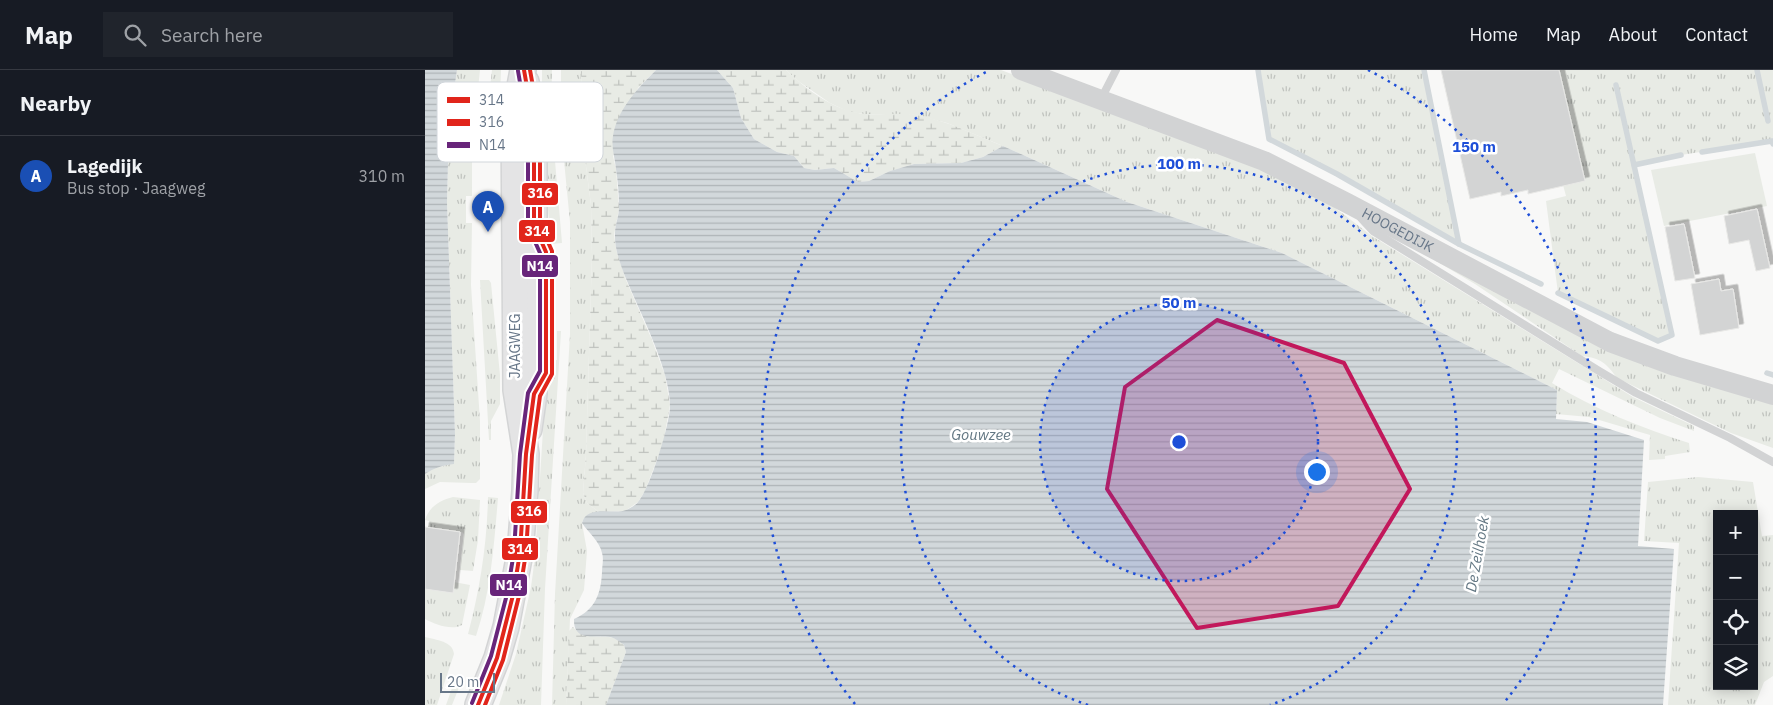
<!DOCTYPE html>
<html lang="en">
<head>
<meta charset="utf-8">
<style>
	body { margin:0; font-family:"IBM Plex Sans",sans-serif; background:#20242c; color:#f1f3f6 }
	.controls { position:absolute; right:15px; bottom:15px; display:grid; overflow:hidden; border-radius:0px; box-shadow:0 2px 12px #0003 }
	.controls button { width:45px; height:45px; display:grid; place-items:center; padding:0; border:0; border-bottom:1px solid #363941; background:#171b24; color:#f1f3f6; font:25px sans-serif }
	.scale { position:absolute; left:15px; bottom:12px; width:55px; box-sizing:border-box; padding-left:5px; border:2px solid #677688; border-top:0; font-size:14px; line-height:18px; white-space:nowrap; color:#677688; -webkit-text-stroke:4px #fff; paint-order:stroke }
	.you { position:absolute; left:891px; top:401px; width:18px; height:18px; margin:-12px; border:4px solid #fff; border-radius:50%; background:#1a73e8; box-shadow:0 0 0 8px #1a73e833 }
	.badge { display:grid; place-items:center; width:32px; height:32px; border-radius:50%; background:#0f766e; color:#fff; font-size:16px; font-weight:700 }
	.pin { position:absolute; translate:-50% -41px; filter:drop-shadow(0 1px 2px #0008) }
	.pin::after { content:''; position:absolute; top:26px; width:18px; height:15px; background:inherit; clip-path:polygon(0 0,100% 0,50% 100%) }
	.list { margin:0; padding:0; list-style:none }
	h2 { display:flex; justify-content:space-between; align-items:center; height:65px; margin:0; padding:0 20px; font-size:21px }
	h2 small { font-size:16px; font-weight:400; color:#9ea1a6 }
	.list li { display:grid; grid-template-columns:32px 1fr auto; gap:15px; align-items:center; box-sizing:border-box; height:80px; padding:0 20px; border-top:1px solid #363941 }
	.list b { display:block; font-size:19px; white-space:nowrap }
	.list p { margin:0; font-size:16px; white-space:nowrap; color:#9ea1a6 }
	.list em { font-size:16px; font-style:normal; color:#9ea1a6 }
	.icon { flex:none; width:28px; height:28px; fill:none; stroke:currentColor; stroke-width:2; stroke-linecap:round; stroke-linejoin:round }
	.map { position:relative; flex:none; width:1348px; height:635px; overflow:hidden }
	header { display:flex; align-items:center; gap:30px; box-sizing:border-box; height:70px; padding:0 25px; background:#171b24; border-bottom:1px solid #363941 }
	header strong { font-size:24px }
	nav { display:flex; gap:28px; margin-inline-start:auto; font-size:18px }
	.search { width:350px; height:45px; background:#20242c; display:flex; align-items:center; gap:12px; box-sizing:border-box; padding:0 18px; border-radius:0px; color:#9ea1a6; font-size:19px }
	main { display:flex }
	aside { flex:1; background:#171b24 }
	.map>svg:first-child { display:block }
	.grass { fill:url(#grass-tufts); fill-rule:evenodd }
	.wetland { fill:url(#wetland-marsh) }
	.pitch { fill:#e8ebe5 }
	.water { fill:url(#water-rules) }
	.lines { fill:none; stroke-linecap:round; stroke-linejoin:round }
	.stream { stroke:#d2d8db; stroke-width:5.5 }
	.building { fill:#d3d4d4; stroke:#e8e8e6; filter:url(#shadow) }
	.primary-casing { stroke:#d3d4d5; stroke-width:28 }
	.service { stroke:#d2d3d4; stroke-width:8 }
	.tertiary { stroke:#d2d3d4; stroke-width:20 }
	.primary { stroke:#e4e4e5; stroke-width:25 }
	.bus-1-casing { stroke:#fff; stroke-width:8 }
	.bus-2-casing { stroke:#fff; stroke-width:8 }
	.bus-3-casing { stroke:#fff; stroke-width:8 }
	.bus-1 { stroke:#e1251b; stroke-width:4 }
	.bus-2 { stroke:#e1251b; stroke-width:4 }
	.bus-3 { stroke:#68257a; stroke-width:4 }
	.marked { fill:#c2185b; fill-opacity:0.2; stroke:#c2185b; stroke-width:4; stroke-linejoin:round }
	.ring { fill:none; stroke:#1d4ed8; stroke-width:2.5; stroke-dasharray:2.5 5 }
	.labels { text-anchor:middle; dominant-baseline:central; stroke-width:5; stroke-linejoin:round; paint-order:stroke }
	.street-label { font-size:14px; fill:#677688; stroke:#fff }
	.water-label { font-size:15px; font-style:italic; fill:#637783; stroke:#fff }
	.key { fill:#fff; stroke:#d1d6db; stroke-width:1 }
	.key-label { font-size:14px; fill:#677688 }
	.centre { fill:#1d4ed8; stroke:#fff; stroke-width:2.5 }
	.ring-label { font-size:15px; text-anchor:middle; font-weight:bold; fill:#1d4ed8; stroke:#fff; stroke-width:5; stroke-linejoin:round; paint-order:stroke }
	.line-badge { stroke:#fff; stroke-width:2 }
	.badge-label { font-size:14px; text-anchor:middle; font-weight:bold; fill:#fff }
</style>
</head>
<body>
<header>
<strong>Map</strong>
<div class="search"><svg class="icon" aria-label="search" viewBox="0 0 24 24"><circle cx="10" cy="10" r="6"/><path d="M15 15l6 6"/></svg>Search here</div>
<nav><a>Home</a><a>Map</a><a>About</a><a>Contact</a></nav>
</header>
<main>
<aside>
<h2>Nearby<small></small></h2>
<ul class="list">
<li><span class="badge" style="background:#1a4fb4">A</span><div><b>Lagedijk</b><p>Bus stop · Jaagweg</p></div><em>310 m</em></li>
</ul>
</aside>
<div class="map">
<svg width="1348" height="635" viewBox="0 0 1348 635">
	<defs>
		<pattern id="grass-tufts" width="24" height="20" patternUnits="userSpaceOnUse" patternTransform="scale(1.25)"><rect width="24" height="20" fill="#e8ebe5"/><path d="M3 7l-1-3M5 7V3M7 7l1-3M15 17l-1-3M17 17v-4M19 17l1-3" fill="none" stroke="#c0c3bf"/></pattern>
		<pattern id="wetland-marsh" width="20" height="14" patternUnits="userSpaceOnUse" patternTransform="scale(1.25)"><rect width="20" height="14" fill="#e8ebe5"/><path d="M1 5h8M5 5V1M11 12h8M15 12V8" fill="none" stroke="#c0c3bf"/></pattern>
		<pattern id="water-rules" width="6" height="5" patternUnits="userSpaceOnUse" patternTransform="scale(1.25)"><rect width="6" height="5" fill="#d2d8db"/><path d="M0 2.5h6" fill="none" stroke="#aeb4b7"/></pattern>
		<filter id="shadow"><feDropShadow dx="4.5" dy="-4.5" stdDeviation="0" flood-color="#0004"/></filter>
	</defs>
	<rect width="100%" height="100%" fill="#f8f8f7"/>
	<!-- grass -->
	<g class="grass">
		<path d="M32 0H55L47 75V126H41V153H47L46 215 55 351V409L51 413H46L15 412 0 419V404L6 399 29 393 30 364 22 132 24 55Z"/>
		<path d="M67 0H76L75 27 67 77 65 76 64 27Z"/>
		<path d="M117 0H127L126 44 137 173 126 174C121 116 116 58 117 0Z"/>
		<path d="M136 0H156L158 73 166 135 167 185 161 384 158 423 162 433 174 442C167 443 159 445 157 453L162 481 159 520 145 549 141 635H127L130 524 145 264V152L136 60Z"/>
		<path d="M361 0H576L833 98 905 134 947 166 1208 327 1269 356V361L1235 348 1134 299 1127 313C1169 339 1217 358 1264 373L1265 382 1240 386V389L1224 390 1225 365 1164 347 1131 344 1132 320 857 183 702 132 578 76 522 53 491 45 440 44 424 42 405 33 373 11Z"/>
		<path d="M834 0H999L1034 174 844 69Z"/>
		<path d="M1107 0H1348V74L1347 71 1256 85 1209 95 1247 265 1233 271 1133 223 1121 131 1141 126Z"/>
		<path d="M984 175 1348 331V378L1306 363 1192 308C1181 293 1176 288 1157 286L1050 214Z"/>
		<path d="M55 210H64L66 213 75 305V334L66 351V370H64Z"/>
		<path d="M132 261H136L120 519 116 635H74L91 584 106 517 110 487 118 360 126 291 132 290Z"/>
		<path d="M1273 407 1328 412 1337 466 1348 465V606L1339 612 1330 635H1243L1254 473 1219 471 1223 412ZM1292 444H1329V616H1292Z"/>
		<path d="M28 427 55 430 53 470 48 501 35 500 39 464 37 462 3 457 4 451 0 450C4 437 15 430 28 427Z"/>
		<path d="M63 427 73 428C69 474 66 522 51 566L43 564C55 519 62 474 63 427Z"/>
		<path d="M29 512 45 515 37 555C27 561 9 554 0 549V519L28 523Z"/>
		<path d="M0 567C11 570 28 571 29 584L12 635H0Z"/>
		<path d="M31 607 37 610 27 635H21Z"/>
	</g>
	<!-- wetland -->
	<g class="wetland">
		<path d="M156 0H231L213 18 188 86 191 99 194 139 189 165 192 183 201 210 227 270 240 305 245 335 238 374 220 421 213 432 200 441 174 442 162 433 158 423 161 384 167 185 166 135 158 73Z"/>
		<path d="M292 0H361C382 20 411 42 441 44 457 45 475 42 491 45 521 50 550 65 578 76L558 87 536 93 489 94 465 101 444 111 433 112 409 98 390 100 379 98 369 86 352 82 329 69 316 48 308 18Z"/>
		<path d="M148 557C157 568 172 566 184 567 190 568 195 571 199 575L201 582 181 635H141L144 561Z"/>
	</g>
	<!-- pitch -->
	<path class="pitch" d="M1330 83 1342 136 1239 156 1226 100Z"/>
	<!-- water -->
	<g class="water">
		<path d="M0 0H32L24 55 22 132 30 364 29 394C18 395 9 398 0 404Z"/>
		<path d="M231 0H292L308 18 316 48 329 69 352 82 369 86 379 98 390 100 409 98 433 112 444 111 465 101 489 94 536 93 558 87 578 76 702 132 857 183 1132 320 1131 349 1162 352 1219 370 1213 476 1249 479 1238 635H181L201 582 199 575C195 572 190 568 185 567 170 565 148 572 149 549 170 540 176 524 177 502 177 496 179 489 177 483 175 472 163 462 157 453 162 434 189 445 201 440 204 439 211 435 213 432 225 419 245 354 245 336 245 299 216 245 202 211 196 197 189 178 190 163 190 155 194 146 194 137 194 125 193 112 191 99 190 88 186 77 188 66 192 40 213 18 231 0Z"/>
	</g>
	<g class="lines">
		<!-- stream -->
		<g class="stream">
			<path d="M833 0 844 69 912 104 1034 174 1116 214"/>
			<path d="M999 0 1034 174"/>
			<path d="M1332 0 1343 51"/>
			<path d="M1277 82 1347 71 1348 74"/>
			<path d="M1209 95 1256 85"/>
			<path d="M1133 223 1233 271 1247 265 1191 15"/>
			<path d="M1342 303 1348 305"/>
		</g>
	</g>
	<!-- building -->
	<g class="building">
		<path d="M1016 0H1134L1160 111 1103 124V120L1076 126V122L1045 129Z"/>
		<path d="M1332 139 1345 198 1331 201 1324 170 1304 174 1299 146Z"/>
		<path d="M1259 154 1270 208 1250 211 1240 157Z"/>
		<path d="M1294 209 1296 221 1308 219 1314 258 1275 265 1266 214Z"/>
		<path d="M0 457 35 462 28 523 0 519Z"/>
	</g>
	<g class="lines">
		<defs>
			<g id="primary">
				<path d="M101 12 109 57V324L104 359"/>
				<path d="M53 635 72 588 81 557 95 483 100 421 101 384 91 320 89 48 98 0"/>
			</g>
		</defs>
		<!-- primary casing -->
		<use href="#primary" class="primary-casing"/>
		<!-- service -->
		<g class="service">
			<path d="M676 29 691 0"/>
			<path d="M936 148 948 161 1174 301 1211 323 1305 368 1348 392"/>
		</g>
		<!-- tertiary -->
		<path class="tertiary" id="s1" d="M596 0 839 91 922 133 1185 272 1250 296 1348 325"/>
		<!-- primary -->
		<use href="#primary" class="primary"/>
		<defs>
			<path id="bus-1" d="M53 635 72 588 88 525 95 483 101 384 109 324 121 303V182L109 155V57L99 0"/>
			<path id="bus-2" d="M60 635 78 590 94 526 101 483 107 385 115 326 127 304V181L115 154V56L105 0"/>
			<path id="bus-3" d="M47 633 66 586 82 524 89 482 95 384 103 323 115 301V183L103 156V58L93 1"/>
		</defs>
		<!-- bus-1 casing -->
		<use href="#bus-1" class="bus-1-casing"/>
		<!-- bus-2 casing -->
		<use href="#bus-2" class="bus-2-casing"/>
		<!-- bus-3 casing -->
		<use href="#bus-3" class="bus-3-casing"/>
		<!-- bus-1 -->
		<use href="#bus-1" class="bus-1"/>
		<!-- bus-2 -->
		<use href="#bus-2" class="bus-2"/>
		<!-- bus-3 -->
		<use href="#bus-3" class="bus-3"/>
	</g>
	<!-- marked area -->
	<path class="marked" d="M792 250 919 293 985 419 913 536 772 558 682 419 700 317Z"/>
	<!-- distance rings -->
	<circle cx="754" cy="372" r="139" fill="#1d4ed8" fill-opacity=".12"/>
	<g class="ring">
		<circle cx="754" cy="372" r="139"/>
		<path d="M663 635A278 278 0 1 1 845 635"/>
		<path d="M430 634A417 417 0 0 1 565 0M943 0A417 417 0 0 1 1078 634"/>
	</g>
	<g class="labels">
		<!-- street labels -->
		<g class="street-label">
			<text stroke="none"><textPath href="#s1" startOffset="410">HOOGEDIJK</textPath></text>
			<text transform="translate(90 276) rotate(-90)">JAAGWEG</text>
		</g>
		<!-- water labels -->
		<g class="water-label">
			<text x="556" y="364">Gouwzee</text>
			<text transform="translate(1052 484) rotate(-80)">De Zeilhoek</text>
		</g>
	</g>
	<!-- legend -->
	<rect x="12" y="12" width="166" height="80" rx="8" class="key"/>
	<rect x="22" y="27" width="23" height="6" fill="#e1251b"/>
	<rect x="22" y="49" width="23" height="7" fill="#e1251b"/>
	<rect x="22" y="72" width="23" height="6" fill="#68257a"/>
	<g class="key-label">
		<text x="54" y="35">314</text>
		<text x="54" y="57">316</text>
		<text x="54" y="80">N14</text>
	</g>
	<circle cx="754" cy="372" r="8" class="centre"/>
	<g class="ring-label">
		<text x="1049" y="82">150 m</text>
		<text x="754" y="99">100 m</text>
		<text x="754" y="238">50 m</text>
	</g>
	<g class="line-badge">
		<rect x="96" y="112" width="38" height="24" rx="5" fill="#e1251b"/>
		<rect x="93" y="149" width="38" height="24" rx="5" fill="#e1251b"/>
		<rect x="96" y="184" width="38" height="24" rx="5" fill="#68257a"/>
		<rect x="85" y="430" width="38" height="24" rx="5" fill="#e1251b"/>
		<rect x="76" y="467" width="38" height="24" rx="5" fill="#e1251b"/>
		<rect x="64" y="503" width="39" height="24" rx="5" fill="#68257a"/>
	</g>
	<g class="badge-label">
		<text x="115" y="128">316</text>
		<text x="112" y="166">314</text>
		<text x="115" y="201">N14</text>
		<text x="104" y="446">316</text>
		<text x="95" y="484">314</text>
		<text x="84" y="520">N14</text>
	</g>
</svg>
<div class="controls">
<button>+</button>
<button>−</button>
<button><svg class="icon" aria-label="locate" viewBox="0 0 24 24"><circle cx="12" cy="12" r="6"/><path d="M12 2v4M12 18v4M2 12h4M18 12h4"/></svg></button>
<button><svg class="icon" aria-label="layers" viewBox="0 0 24 24"><path d="M12 4l9 5-9 5-9-5zM3 14l9 5 9-5"/></svg></button>
</div>
<div class="scale">20 m</div>
<div class="you"></div>
<div class="pin badge" style="left:63px;top:162px;background:#1a4fb4">A</div>
</div>
</main>
</body>
</html>
